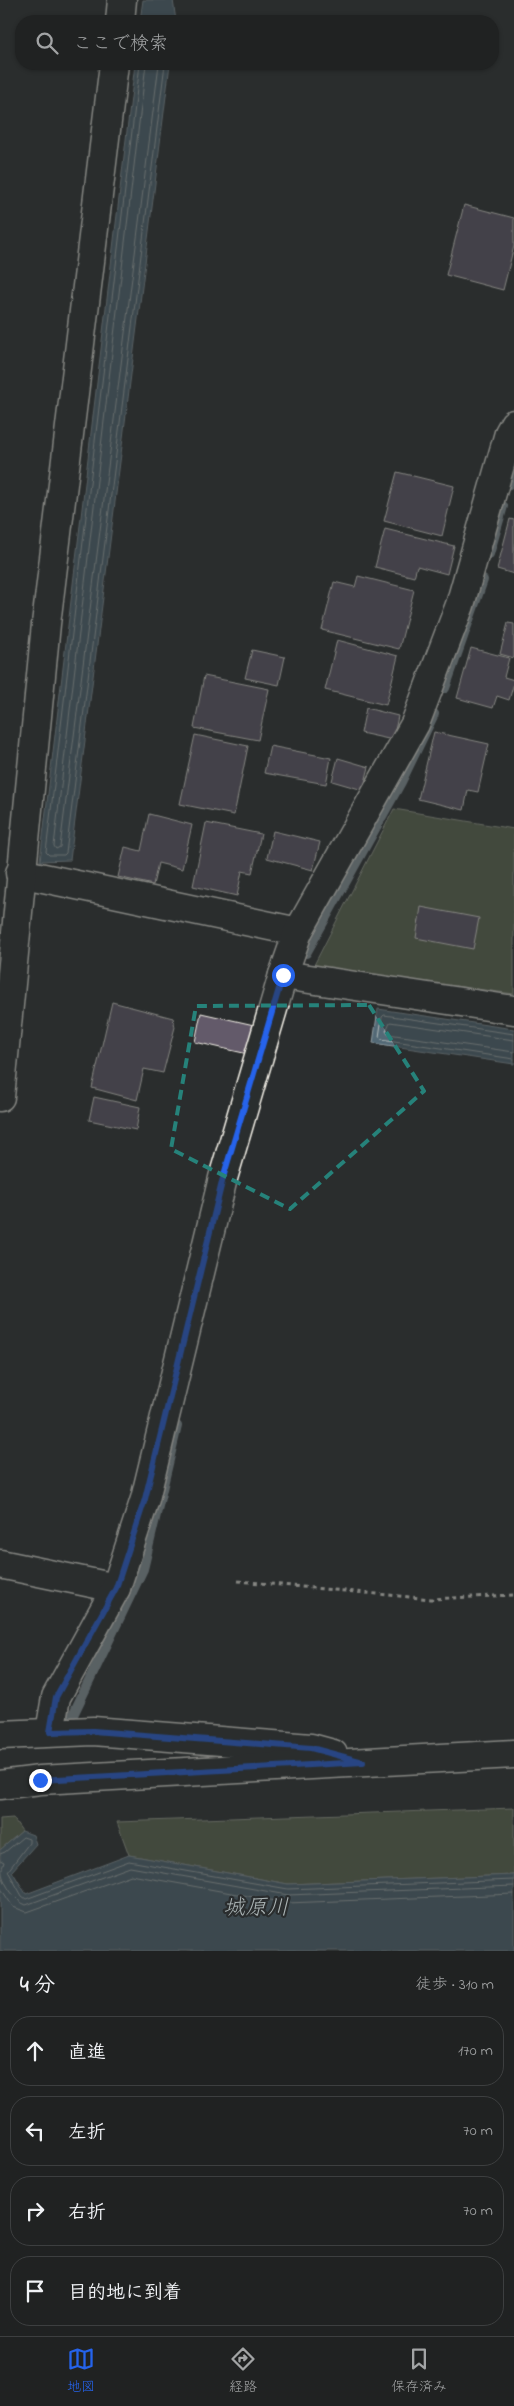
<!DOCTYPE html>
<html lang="ja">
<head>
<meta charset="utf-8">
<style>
	body { margin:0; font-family:"Indie Flower","Klee One",sans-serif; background:#282a2a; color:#f1f3f6 }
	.stop { position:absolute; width:15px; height:15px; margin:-11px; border:4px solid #2563eb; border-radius:50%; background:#fff }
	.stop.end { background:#2563eb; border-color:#fff; box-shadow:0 1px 5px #0008 }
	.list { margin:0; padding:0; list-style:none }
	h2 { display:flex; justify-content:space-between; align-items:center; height:65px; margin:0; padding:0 20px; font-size:21px }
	h2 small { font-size:16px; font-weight:400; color:#a2a4a5 }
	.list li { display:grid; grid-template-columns:32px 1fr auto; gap:15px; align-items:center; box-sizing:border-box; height:70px; margin:0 10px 10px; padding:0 10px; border:1px solid #3d3f40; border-radius:20px }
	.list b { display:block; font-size:19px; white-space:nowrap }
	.list em { font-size:16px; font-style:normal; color:#a2a4a5 }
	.icon { flex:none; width:28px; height:28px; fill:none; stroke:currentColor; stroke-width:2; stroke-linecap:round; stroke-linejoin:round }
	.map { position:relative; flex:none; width:514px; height:1951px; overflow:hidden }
	.search { position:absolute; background:#202222; box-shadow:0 1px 4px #0004; left:15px; right:15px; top:15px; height:55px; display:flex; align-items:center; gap:12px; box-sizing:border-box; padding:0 18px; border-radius:20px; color:#a2a4a5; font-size:19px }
	.sheet { height:385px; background:#202222 }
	nav { display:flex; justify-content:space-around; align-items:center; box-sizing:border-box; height:70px; border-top:1px solid #3d3f40; background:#202222; font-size:14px; color:#a2a4a5 }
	nav a { display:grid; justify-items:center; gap:2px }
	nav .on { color:#2563eb }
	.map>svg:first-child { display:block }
	.green { fill:#606a51; stroke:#aaae9c }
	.water { fill:#526976; stroke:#939fa4 }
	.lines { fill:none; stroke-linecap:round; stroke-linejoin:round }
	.shore { stroke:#b3bbba; stroke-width:1 }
	.stream { stroke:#939fa4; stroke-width:10 }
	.building { fill:#645a6a; stroke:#f4f1e8 }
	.minor-casing { stroke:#f4f1e8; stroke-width:31 }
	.path { stroke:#f4f1e8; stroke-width:3; stroke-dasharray:4 4; stroke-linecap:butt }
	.minor { stroke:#2a2d2e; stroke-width:28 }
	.route { stroke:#2563eb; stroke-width:6 }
	.marked { fill:none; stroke:#26827a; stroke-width:4; stroke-dasharray:10 6; stroke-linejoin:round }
	.labels { text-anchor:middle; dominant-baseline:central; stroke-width:4.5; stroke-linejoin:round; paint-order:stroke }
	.water-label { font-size:22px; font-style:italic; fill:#abb4b5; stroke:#2a2d2e }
</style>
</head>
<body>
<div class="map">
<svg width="514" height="1951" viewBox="0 0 514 1951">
	<rect width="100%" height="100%" fill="#2a2d2e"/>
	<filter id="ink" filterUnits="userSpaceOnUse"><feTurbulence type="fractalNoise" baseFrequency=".02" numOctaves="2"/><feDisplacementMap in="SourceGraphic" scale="10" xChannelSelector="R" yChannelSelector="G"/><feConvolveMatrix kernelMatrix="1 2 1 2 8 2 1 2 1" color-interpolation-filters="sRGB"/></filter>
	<g filter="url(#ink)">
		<!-- green -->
		<g class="green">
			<path d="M394 809 514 829V994L313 967Z"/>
			<path d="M514 1808V1875L288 1884 129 1855 117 1822Z"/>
			<path d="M13 1818 22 1831 0 1850V1819Z"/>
		</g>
		<!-- water -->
		<g class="water">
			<path d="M143 0H173L176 21H140Z"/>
			<path d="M135 64H170L70 860 40 861Z"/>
			<path d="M378 1009 514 1029V1064L373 1043Z"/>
			<path d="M22 1831 33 1835 36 1844 12 1871 26 1894 129 1855 288 1884 514 1875V1951H0V1850Z"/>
		</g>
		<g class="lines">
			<!-- shore -->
			<g class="shore">
				<path d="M140 64 46 852 49 855H64L66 853 165 64"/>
				<path d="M146 64 54 846 56 849 60 847 159 64"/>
				<path d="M514 1034 384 1015 382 1017 379 1037 381 1039 514 1059"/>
				<path d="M514 1040 390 1022 386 1031 388 1034 514 1052"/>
				<path d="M0 1854 5 1852 23 1837 29 1839V1843L8 1871 22 1896 26 1899 129 1861 288 1889 514 1880"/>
				<path d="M0 1860 4 1862C3 1866 1 1869 2 1874 4 1884 16 1902 26 1905L130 1867 288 1895 514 1886"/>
				<path d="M0 1887 13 1907 27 1912 131 1875 287 1903 514 1894"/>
			</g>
			<!-- stream -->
			<g class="stream">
				<path d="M509 484 514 467"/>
				<path d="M489 554 503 506"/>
				<path d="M445 688 483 580"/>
				<path d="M306 953 401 782 434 714"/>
				<path d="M72 1717 143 1569 177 1426"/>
			</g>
		</g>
		<!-- building -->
		<g class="building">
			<path d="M464 205 514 218V246L503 290 446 275Z"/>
			<path d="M397 472 454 486 442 536 384 521Z"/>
			<path d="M510 519 514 520V574L497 569Z"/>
			<path d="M385 529 454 546 447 574 417 566 414 577 375 567Z"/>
			<path d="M358 576 414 590 399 649 322 630 334 582 355 587Z"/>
			<path d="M508 623 514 624V658L500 654Z"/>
			<path d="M337 640 398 656 386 705 325 690Z"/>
			<path d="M471 648 509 658 504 677 514 680V683L509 700 497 696 493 708 457 698Z"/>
			<path d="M252 650 285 657 279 685 245 678Z"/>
			<path d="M204 676 269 689 258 740 194 728Z"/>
			<path d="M366 708 398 716 393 740 361 733Z"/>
			<path d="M434 732 489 744 478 792 468 790 464 810 418 799Z"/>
			<path d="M195 735 248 746 234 815 180 804Z"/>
			<path d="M270 746 331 758 326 784 264 773Z"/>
			<path d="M338 758 369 767 363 790 332 781Z"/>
			<path d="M149 814 192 825 182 869 158 863 153 885 118 877 125 847 141 851Z"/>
			<path d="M206 823 261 834 252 873 242 871 237 896 193 886Z"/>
			<path d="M273 831 320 842 313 870 267 858Z"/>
			<path d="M421 907 479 918 473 949 416 938Z"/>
			<path d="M112 1002 173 1018 175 1027 163 1073 144 1069 137 1100 92 1088Z"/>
			<path d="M201 1013 254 1025 248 1054 195 1042Z"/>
			<path d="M94 1097 140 1107 136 1130 89 1120Z"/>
		</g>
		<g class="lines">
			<defs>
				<g id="minor">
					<path d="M120 21 122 0"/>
					<path d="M20 873 298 932"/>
					<path d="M283 975 514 1010"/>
					<path d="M0 1097 46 624 114 64"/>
					<path d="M0 1564 116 1588"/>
					<path d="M50 1732 56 1697 116 1588 145 1499 223 1178 283 975 298 932 415 724 460 605 509 433 514 424"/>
					<path d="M0 1735 93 1731 311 1748 333 1754"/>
					<path d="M0 1785 40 1780 514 1754"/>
				</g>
			</defs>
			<!-- minor casing -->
			<use href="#minor" class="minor-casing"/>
			<!-- path -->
			<path class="path" d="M238 1581 431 1599 514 1595"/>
			<!-- minor -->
			<use href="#minor" class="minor"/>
		</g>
	</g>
	<g class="lines" filter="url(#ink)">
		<!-- route -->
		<path class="route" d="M40 1780 363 1762 311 1748 93 1731 50 1732 56 1697 116 1588 145 1499 223 1178 283 975"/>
	</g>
	<!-- marked area -->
	<path d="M0 0H514V1951H0ZM369 1005 424 1091 290 1209 171 1149 196 1006Z" fill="#2a2d2e" fill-opacity=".55" fill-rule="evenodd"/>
	<path class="marked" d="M369 1005 424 1091 290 1209 171 1149 196 1006Z"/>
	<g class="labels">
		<!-- water labels -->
		<g class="water-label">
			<text x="256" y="1909">城原川</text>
		</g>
	</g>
</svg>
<div class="stop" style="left:283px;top:975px"></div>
<div class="stop end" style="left:40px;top:1780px"></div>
<div class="search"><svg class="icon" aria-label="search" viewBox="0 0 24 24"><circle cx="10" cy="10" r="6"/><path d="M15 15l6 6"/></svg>ここで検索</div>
</div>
<section class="sheet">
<h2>4 分<small>徒歩 · 310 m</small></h2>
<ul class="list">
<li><svg class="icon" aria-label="ahead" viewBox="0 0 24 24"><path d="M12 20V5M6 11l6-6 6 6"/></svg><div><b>直進</b></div><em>170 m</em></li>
<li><svg class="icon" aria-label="left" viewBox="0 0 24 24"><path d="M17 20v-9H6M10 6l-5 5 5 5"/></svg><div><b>左折</b></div><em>70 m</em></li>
<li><svg class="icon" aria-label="right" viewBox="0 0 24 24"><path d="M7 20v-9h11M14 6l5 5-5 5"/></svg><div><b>右折</b></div><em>70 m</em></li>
<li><svg class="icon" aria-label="arrive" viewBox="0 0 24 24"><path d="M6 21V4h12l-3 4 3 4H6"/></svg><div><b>目的地に到着</b></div></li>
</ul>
</section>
<nav>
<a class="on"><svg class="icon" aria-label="map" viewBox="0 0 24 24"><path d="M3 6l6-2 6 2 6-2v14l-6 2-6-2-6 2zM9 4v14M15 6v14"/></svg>地図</a>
<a><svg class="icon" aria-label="directions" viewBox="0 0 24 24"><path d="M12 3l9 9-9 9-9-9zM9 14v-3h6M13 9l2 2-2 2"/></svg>経路</a>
<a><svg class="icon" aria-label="saved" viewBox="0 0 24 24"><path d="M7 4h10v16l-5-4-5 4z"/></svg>保存済み</a>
</nav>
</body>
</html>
